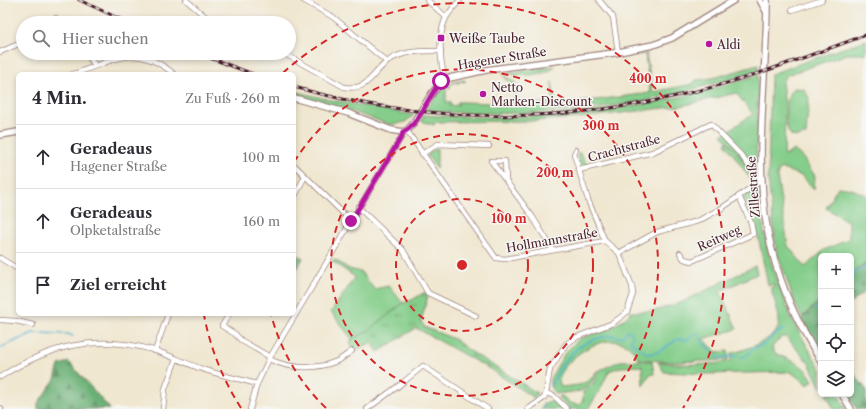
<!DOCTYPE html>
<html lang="de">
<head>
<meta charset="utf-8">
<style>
	body { margin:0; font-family:"Libre Caslon Text",serif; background:#f7f7f7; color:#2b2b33 }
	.controls { position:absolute; right:12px; bottom:12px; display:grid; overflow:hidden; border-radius:6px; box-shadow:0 2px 6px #0003 }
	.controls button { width:36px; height:36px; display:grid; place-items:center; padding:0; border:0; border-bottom:1px solid #e1e1e2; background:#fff; color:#2b2b33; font:20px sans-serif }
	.stop { position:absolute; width:12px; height:12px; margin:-9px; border:3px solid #b5179e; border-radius:50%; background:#fff }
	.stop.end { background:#b5179e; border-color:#fff; box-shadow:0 1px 4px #0008 }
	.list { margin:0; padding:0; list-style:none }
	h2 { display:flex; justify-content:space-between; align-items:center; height:52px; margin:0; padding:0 16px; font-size:17px }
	h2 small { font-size:13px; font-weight:400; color:#7c7c81 }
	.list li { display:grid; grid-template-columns:26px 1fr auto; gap:12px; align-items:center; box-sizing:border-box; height:64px; padding:0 16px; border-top:1px solid #e1e1e2 }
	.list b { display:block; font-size:15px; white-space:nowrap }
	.list p { margin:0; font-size:13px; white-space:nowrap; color:#7c7c81 }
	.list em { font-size:13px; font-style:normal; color:#7c7c81 }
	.icon { flex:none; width:22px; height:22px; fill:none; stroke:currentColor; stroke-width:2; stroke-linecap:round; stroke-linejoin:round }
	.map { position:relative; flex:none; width:866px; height:409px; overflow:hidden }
	.search { position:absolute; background:#fff; box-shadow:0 2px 6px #0003; left:16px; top:16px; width:280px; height:44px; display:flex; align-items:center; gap:10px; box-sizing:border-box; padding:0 14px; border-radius:22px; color:#7c7c81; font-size:15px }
	.panel { position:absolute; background:#fff; box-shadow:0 2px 6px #0003; left:16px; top:72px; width:280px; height:244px; border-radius:6px }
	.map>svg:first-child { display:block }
	.grass { fill:#84cd8a; stroke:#67765a }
	.forest { fill:url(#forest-firs); stroke:#5a6850 }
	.park { fill:url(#park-tufts); stroke:#67765a }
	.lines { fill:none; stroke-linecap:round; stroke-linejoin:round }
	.stream { stroke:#51b0d0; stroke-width:1.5 }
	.minor-casing { stroke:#9d837e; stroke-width:6 }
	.major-casing { stroke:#9d837e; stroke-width:8 }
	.minor { stroke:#fff; stroke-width:4.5 }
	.major { stroke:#fff; stroke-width:5.5 }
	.rail-casing { stroke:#4a1f2b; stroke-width:3 }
	.rail { stroke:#f6f6f2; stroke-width:1.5; stroke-dasharray:4.5; stroke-linecap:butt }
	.route { stroke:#b5179e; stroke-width:5 }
	.ring { fill:none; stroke:#d62828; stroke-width:2; stroke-dasharray:7 5 }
	.poi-dot { fill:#b5179e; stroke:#f6f6f2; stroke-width:1.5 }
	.labels { text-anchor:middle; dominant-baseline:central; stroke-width:3; stroke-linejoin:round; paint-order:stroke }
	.poi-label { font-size:12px; fill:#4a1f2b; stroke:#f6f6f2; text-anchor:start }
	.street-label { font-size:12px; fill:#4a1f2b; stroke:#f6f6f2 }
	.centre { fill:#d62828; stroke:#f6f6f2; stroke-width:2 }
	.ring-label { font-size:12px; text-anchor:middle; font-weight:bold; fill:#d62828; stroke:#f6f6f2; stroke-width:3; stroke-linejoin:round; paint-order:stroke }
</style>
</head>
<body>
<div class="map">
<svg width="866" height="409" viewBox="0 0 866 409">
	<defs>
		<pattern id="forest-firs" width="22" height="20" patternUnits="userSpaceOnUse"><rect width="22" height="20" fill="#6bb076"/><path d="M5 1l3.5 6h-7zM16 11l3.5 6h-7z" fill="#5a8f61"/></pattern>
		<pattern id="park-tufts" width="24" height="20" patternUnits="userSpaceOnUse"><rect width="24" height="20" fill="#84cd8a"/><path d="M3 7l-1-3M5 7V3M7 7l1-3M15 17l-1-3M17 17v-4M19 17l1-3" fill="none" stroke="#6ea671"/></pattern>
	</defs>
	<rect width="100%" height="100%" fill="#f6f6f2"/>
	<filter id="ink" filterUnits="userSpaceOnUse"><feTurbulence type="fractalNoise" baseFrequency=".025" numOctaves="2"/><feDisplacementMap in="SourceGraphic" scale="8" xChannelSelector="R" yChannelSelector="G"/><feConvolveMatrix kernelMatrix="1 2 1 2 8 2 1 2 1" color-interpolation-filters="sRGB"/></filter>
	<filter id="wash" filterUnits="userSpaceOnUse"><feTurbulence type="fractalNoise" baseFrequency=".012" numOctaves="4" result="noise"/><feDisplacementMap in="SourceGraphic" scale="16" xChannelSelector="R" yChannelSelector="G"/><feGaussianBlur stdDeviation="0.9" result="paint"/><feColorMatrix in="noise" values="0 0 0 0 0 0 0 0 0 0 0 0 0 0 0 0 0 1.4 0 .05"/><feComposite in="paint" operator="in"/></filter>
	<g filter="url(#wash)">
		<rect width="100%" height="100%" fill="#f0e7d0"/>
		<!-- grass -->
		<g class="grass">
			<path d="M866 40V54H847L787 75 782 82 785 107 784 156 794 150 803 158 815 176 814 189 802 176 780 168 777 176 788 246 805 267 824 250 849 239V222L826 208 838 187 852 189 866 195V263L851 274V256H821V300L802 317 796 306 776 249 768 178 771 74Z"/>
			<path d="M646 53 648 54H646L653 92 693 84 696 80 713 78 758 65V71C720 82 682 93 643 101 572 115 498 115 426 111 435 94 446 82 465 80V82L459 81 458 84 457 81 449 85 451 87 446 88V102H450V106L458 105V102H462L489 103 492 106H514V84H511L502 74 517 84 515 86V91H517V106L553 102 552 82 556 105 650 93 645 54 636 55Z"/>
			<path d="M555 66C550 75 517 78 509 73Z"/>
			<path d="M758 75 756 175 722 135 753 114 736 93 681 106 579 118 529 121 435 122 434 125 421 121 424 115C540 122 647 112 758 75Z"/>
			<path d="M795 88 804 89 809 98 806 135C801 135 797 139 791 135 784 131 786 102 789 95 790 91 792 89 795 88Z"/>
			<path d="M294 91 326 99 414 115 405 122 391 125 344 109 294 95Z"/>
			<path d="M727 142 737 152 754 177 752 181 725 143Z"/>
			<path d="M437 148V167L436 168 427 155Z"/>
			<path d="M579 152 588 166 581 167 577 156Z"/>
			<path d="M753 190 759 192 765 238 771 262 792 320 821 370V388L809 363 786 337H781L772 347 775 353C790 361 805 363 813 381L808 385 791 372 705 374 664 372 658 362C679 365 710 366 731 361V353C743 351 778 339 779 324 780 312 773 299 771 287H774V284L768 285 756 226 743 197Z"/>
			<path d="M334 259 349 269 361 272 374 289 389 286 403 303 368 331 352 339 331 312 355 277 332 261Z"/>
			<path d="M755 266 757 274 720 291 737 329 703 339 717 352 728 351V360L673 362 638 359C620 314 548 365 561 387L579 385 588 381 598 370 591 383 581 391 555 394 550 386V379L565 353 579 339 609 329 627 317 631 312 654 311 680 303Z"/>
			<path d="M620 361H652L654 374 649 375 643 386 642 366 620 367 609 371 600 390 588 409H569L558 397 562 396 570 403 578 405C583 402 584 398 583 392L593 384 600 370Z"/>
			<path d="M826 394H837L846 409H834Z"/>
			<path d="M555 399 565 409H541L543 404Z"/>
		</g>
		<!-- forest -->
		<g class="forest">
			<path d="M294 253 303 258 294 274Z"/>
			<path d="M864 263H866V291L851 303V274Z"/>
			<path d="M821 300V353L801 319Z"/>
			<path d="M69 362 110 409H38V403L55 379 59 365Z"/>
			<path d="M851 370 866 389V409H857L847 394H851Z"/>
		</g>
		<!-- park -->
		<path class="park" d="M425 292 428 296 421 321 424 327 454 339 470 351 537 393 534 398 490 369 416 328 378 352 372 342 355 351 350 343 352 339 368 331 403 303 412 300Z"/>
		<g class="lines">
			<!-- stream -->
			<g class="stream">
				<path d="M851 274 866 267"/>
				<path d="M851 278 854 274"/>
				<path d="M814 309 821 305"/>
				<path d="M0 348 33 333 68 334 73 336"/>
				<path d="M551 386C564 359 575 342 607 336 613 335 617 338 622 337L627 331H630L633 337 630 340 631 342 648 354 658 352 678 339 687 340 696 333 698 334 703 343 719 358 735 356 744 357 754 348 765 344 774 335 784 329"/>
				<path d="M542 409 544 404"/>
			</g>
		</g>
	</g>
	<g filter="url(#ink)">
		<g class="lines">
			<defs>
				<g id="minor">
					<path d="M186 0 213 23"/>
					<path d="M303 0 333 17 387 62"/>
					<path d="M427 0 446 17"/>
					<path d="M599 0 613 17 618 52"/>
					<path d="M792 10 822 0"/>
					<path d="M51 23 56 18 60 23"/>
					<path d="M0 52 23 42"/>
					<path d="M85 53 95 65"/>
					<path d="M283 53 344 87C369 91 370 75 387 62 402 50 423 51 441 51"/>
					<path d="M73 74C113 62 134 41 174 74"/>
					<path d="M445 79C440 62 438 36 445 20 448 13 455 6 460 0"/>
					<path d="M407 131 496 258 505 259 605 241 619 253"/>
					<path d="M576 150 574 154 588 200 605 241"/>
					<path d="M422 154 438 144 489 146"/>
					<path d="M294 165 351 221"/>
					<path d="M506 181 491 161H505L506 181 532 216 553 250"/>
					<path d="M294 198 305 176"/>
					<path d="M358 207 403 250 428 293 476 316"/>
					<path d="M680 253 684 259 692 261 753 234 751 223 739 196"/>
					<path d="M0 258 18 269"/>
					<path d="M229 314 222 326 235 334 242 341 270 357"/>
					<path d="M0 320 16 321 33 325"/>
					<path d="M155 351 168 314"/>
					<path d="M269 359C289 369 316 370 337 361 342 359 347 354 352 351"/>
					<path d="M0 377C50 345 95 334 153 350 170 355 185 363 202 369 220 375 239 379 257 384"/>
					<path d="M546 393 554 396 567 409"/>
					<path d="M0 408 1 409"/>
					<path d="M163 409 165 389 176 359"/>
					<path d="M250 409 257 384 269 359 402 136 403 132"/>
					<path d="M367 409 401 384 423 366 488 409"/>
					<path d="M528 409 544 398 546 393 550 369 566 344 577 337 613 323 627 312 633 294 632 286 619 253 657 232 698 221 722 208 762 180 756 176 741 155 711 124 653 152 579 170"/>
				</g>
				<g id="major">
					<path d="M760 0 766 11"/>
					<path d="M767 0C767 77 753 157 768 233 777 279 796 322 821 361"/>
					<path d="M294 98 348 113 391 130 403 132 407 131 412 125 433 92 445 79 486 70 614 53 653 45 672 38 734 0"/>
					<path d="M0 135 18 132"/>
					<path d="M842 394 851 409"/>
				</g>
			</defs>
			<!-- minor casing -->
			<use href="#minor" class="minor-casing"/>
			<!-- major casing -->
			<use href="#major" class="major-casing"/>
			<!-- minor -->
			<use href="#minor" class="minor"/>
			<!-- major -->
			<use href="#major" class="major"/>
			<defs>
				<g id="rail">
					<path d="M79 0 129 23"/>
					<path d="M197 53 253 74"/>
					<path d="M294 87C425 124 565 125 697 91 754 77 810 55 866 35"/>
				</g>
			</defs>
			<!-- rail casing -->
			<use href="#rail" class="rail-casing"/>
			<!-- rail -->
			<use href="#rail" class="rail"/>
		</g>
	</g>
	<g class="lines" filter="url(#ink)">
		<!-- route -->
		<path class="route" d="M351 221 402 136 403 132C417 128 430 93 441 81"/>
	</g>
	<!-- distance rings -->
	<g class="ring">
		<circle cx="462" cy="265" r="66"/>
		<circle cx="462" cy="265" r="131"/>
		<path d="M326 408A197 197 0 0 1 271 314M294 162A197 197 0 1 1 598 408"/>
		<path d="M241 408A263 263 0 0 1 204 315M283 73A263 263 0 0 1 683 408"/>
	</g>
	<!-- markers -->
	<g class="poi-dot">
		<rect x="437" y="34" width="8" height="8" rx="2"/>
		<circle cx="709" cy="44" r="4"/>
		<circle cx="483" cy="94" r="4"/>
	</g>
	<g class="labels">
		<!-- poi labels -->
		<g class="poi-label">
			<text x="449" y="38">Weiße Taube</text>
			<text x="717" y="44">Aldi</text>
			<text x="491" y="87">Netto<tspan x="491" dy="14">Marken-Discount</tspan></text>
		</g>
		<!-- street labels -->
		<g class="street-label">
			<text transform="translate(502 58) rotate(-9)">Hagener Straße</text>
			<text transform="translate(624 148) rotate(-15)">Crachtstraße</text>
			<text transform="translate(753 187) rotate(-94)">Zillestraße</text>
			<text transform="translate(719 238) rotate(-24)">Reitweg</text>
			<text transform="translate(552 240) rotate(-10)">Hollmannstraße</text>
		</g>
	</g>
	<circle cx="462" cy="265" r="6" class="centre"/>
	<g class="ring-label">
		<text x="648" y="83">400 m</text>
		<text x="601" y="130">300 m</text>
		<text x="555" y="177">200 m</text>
		<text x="509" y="223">100 m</text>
	</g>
</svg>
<div class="controls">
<button>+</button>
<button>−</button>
<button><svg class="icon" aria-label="locate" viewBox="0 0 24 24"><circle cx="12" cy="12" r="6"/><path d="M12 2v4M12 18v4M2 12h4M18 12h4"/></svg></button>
<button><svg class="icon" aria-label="layers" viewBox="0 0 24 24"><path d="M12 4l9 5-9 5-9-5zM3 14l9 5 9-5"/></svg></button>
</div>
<div class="stop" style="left:441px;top:81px"></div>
<div class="stop end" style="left:351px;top:221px"></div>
<div class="search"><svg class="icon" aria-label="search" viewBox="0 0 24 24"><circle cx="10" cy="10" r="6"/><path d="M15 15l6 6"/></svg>Hier suchen</div>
<section class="panel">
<h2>4 Min.<small>Zu Fuß · 260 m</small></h2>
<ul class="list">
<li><svg class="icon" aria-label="ahead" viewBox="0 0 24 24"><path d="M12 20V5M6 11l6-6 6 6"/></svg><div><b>Geradeaus</b><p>Hagener Straße</p></div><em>100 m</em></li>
<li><svg class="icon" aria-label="ahead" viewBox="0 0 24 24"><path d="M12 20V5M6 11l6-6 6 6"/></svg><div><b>Geradeaus</b><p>Olpketalstraße</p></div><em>160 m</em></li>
<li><svg class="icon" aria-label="arrive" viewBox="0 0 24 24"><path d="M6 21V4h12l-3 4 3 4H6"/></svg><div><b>Ziel erreicht</b></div></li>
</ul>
</section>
</div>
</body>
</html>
